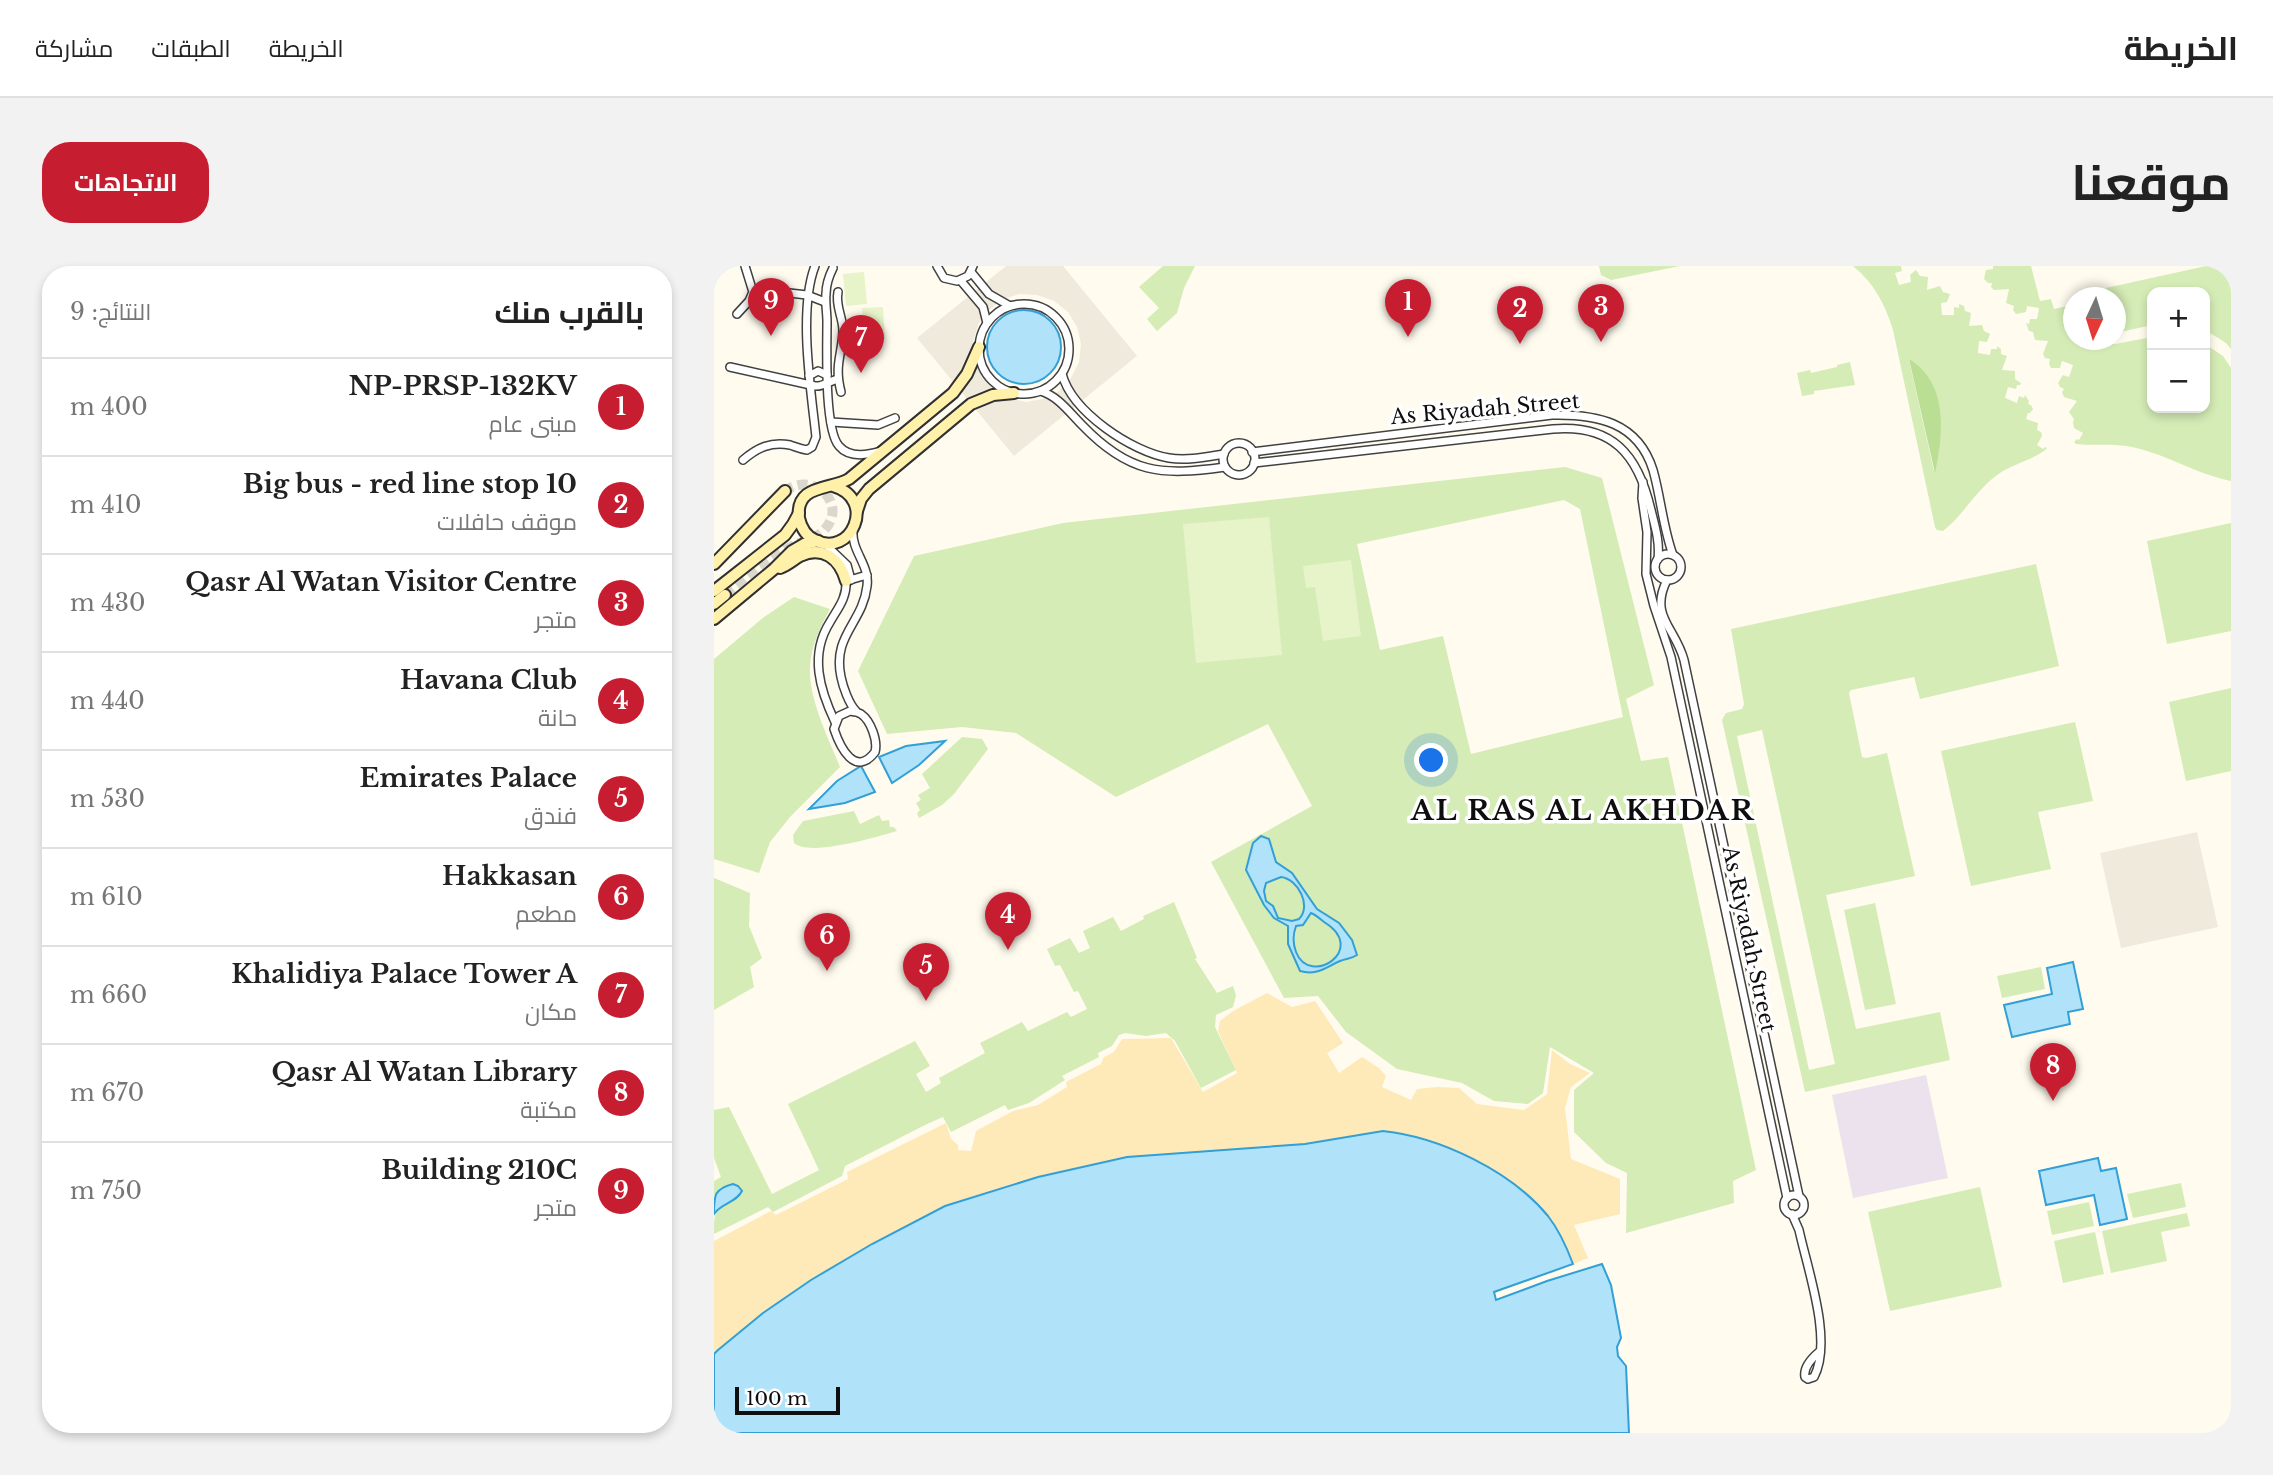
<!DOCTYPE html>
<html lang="ar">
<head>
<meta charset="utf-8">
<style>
	body { margin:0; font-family:"Libre Baskerville",Cairo,serif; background:#f2f2f2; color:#222; direction:rtl }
	.controls { position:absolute; right:21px; top:21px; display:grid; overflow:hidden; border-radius:14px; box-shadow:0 4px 10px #0003 }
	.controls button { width:63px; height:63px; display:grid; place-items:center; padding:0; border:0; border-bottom:2px solid #e0e0e0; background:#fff; color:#222; font:35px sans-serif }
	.compass { position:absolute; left:1349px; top:21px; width:63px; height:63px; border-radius:50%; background:#fff; box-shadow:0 4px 10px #0003; rotate:184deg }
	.scale { position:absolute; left:21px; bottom:18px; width:105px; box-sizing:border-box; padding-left:7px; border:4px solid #0e0e0e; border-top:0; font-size:19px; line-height:24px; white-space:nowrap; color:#0e0e0e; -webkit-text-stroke:5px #fff; paint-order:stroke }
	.you { position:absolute; left:718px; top:495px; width:24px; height:24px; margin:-18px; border:5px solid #fff; border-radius:50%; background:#1a73e8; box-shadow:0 0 0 10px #1a73e833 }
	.badge { display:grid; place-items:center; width:46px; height:46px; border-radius:50%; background:#c71d30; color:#fff; font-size:23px; font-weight:700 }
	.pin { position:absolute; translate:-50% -58px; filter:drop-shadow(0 2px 4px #0008) }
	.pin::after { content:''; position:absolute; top:37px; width:24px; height:21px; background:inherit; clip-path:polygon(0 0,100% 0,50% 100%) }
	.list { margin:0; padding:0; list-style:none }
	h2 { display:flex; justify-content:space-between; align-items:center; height:91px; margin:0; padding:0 28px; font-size:30px }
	h2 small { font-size:23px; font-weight:400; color:#767676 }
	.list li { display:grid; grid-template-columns:46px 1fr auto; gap:21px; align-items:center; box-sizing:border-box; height:98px; padding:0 28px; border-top:2px solid #e0e0e0 }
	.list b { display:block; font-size:26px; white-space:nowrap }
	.list p { margin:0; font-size:23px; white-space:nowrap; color:#767676 }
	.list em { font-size:23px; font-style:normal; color:#767676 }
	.map { position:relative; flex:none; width:1517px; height:1167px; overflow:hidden; direction:ltr; border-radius:28px }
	header { display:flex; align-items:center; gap:42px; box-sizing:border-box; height:98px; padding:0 35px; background:#fff; border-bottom:2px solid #e0e0e0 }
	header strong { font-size:33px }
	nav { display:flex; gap:38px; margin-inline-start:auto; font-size:24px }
	.intro { display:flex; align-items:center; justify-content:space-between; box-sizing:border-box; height:168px; padding:0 42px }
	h1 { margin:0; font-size:49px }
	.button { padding:18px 32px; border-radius:28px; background:#c71d30; color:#fff; font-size:24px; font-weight:700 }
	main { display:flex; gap:42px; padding:0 42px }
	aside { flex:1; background:#fff; border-radius:28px; box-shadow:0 4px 10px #0003 }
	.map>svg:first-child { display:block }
	.industrial { fill:#ebe2ed }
	.green { fill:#d5ecb6; fill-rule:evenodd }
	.forest { fill:#bade94 }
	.sand { fill:#feeab8 }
	.pitch { fill:#e7f3c8 }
	.plaza { fill:#f0eadd; fill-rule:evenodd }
	.water { fill:#b0e3fa; stroke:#329fd6; stroke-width:2; fill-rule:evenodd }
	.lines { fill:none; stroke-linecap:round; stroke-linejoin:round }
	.secondary-tunnel { stroke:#dbd7cd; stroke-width:10; stroke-dasharray:10 5; stroke-linecap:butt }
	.street-casing { stroke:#414141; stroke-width:10 }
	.secondary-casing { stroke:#303030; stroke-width:14 }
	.street { stroke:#fff; stroke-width:7 }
	.secondary { stroke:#fff0aa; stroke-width:10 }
	.labels { text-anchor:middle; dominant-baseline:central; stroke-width:7; stroke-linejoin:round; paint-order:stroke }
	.street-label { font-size:21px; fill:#0e0e0e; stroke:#fff }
	.district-label { font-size:28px; font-weight:bold; letter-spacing:2px; fill:#0e0e0e; stroke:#fff }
</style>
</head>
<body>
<header>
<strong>الخريطة</strong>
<nav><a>الخريطة</a><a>الطبقات</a><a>مشاركة</a></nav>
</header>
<div class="intro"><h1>موقعنا</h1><a class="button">الاتجاهات</a></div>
<main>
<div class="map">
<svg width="1517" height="1167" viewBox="0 0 1517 1167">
	<rect width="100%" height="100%" fill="#fffbef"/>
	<!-- industrial -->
	<path class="industrial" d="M1212 809 1234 912 1139 932 1118 829Z"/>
	<!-- green -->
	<g class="green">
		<path d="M449 0H481L470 22 463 47 443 65 433 53 445 42 425 21Z"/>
		<path d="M885 0H966L897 14 887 9Z"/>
		<path d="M1139 0H1187L1188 5 1181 7 1185 19 1197 16 1196 9 1202 4 1206 10 1214 11 1213 24 1226 20 1229 26 1236 28 1233 36 1227 37 1228 49H1240V41L1245 42V38L1250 40 1251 45 1257 47 1255 60 1268 59 1270 65 1276 68 1273 76 1265 75 1264 87 1276 89 1277 83H1283V80L1287 83V88L1293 90 1288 104 1301 105V113L1307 117 1306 119H1303L1302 123 1294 121 1291 132 1303 137 1305 130 1310 132 1311 129 1315 135 1314 138 1317 139 1319 143 1316 147H1314L1312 153 1324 157 1323 164 1327 166 1328 170 1323 179 1329 183 1331 181 1333 182C1327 190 1300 198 1289 205 1263 221 1251 248 1229 265L1223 264 1221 261 1179 64C1171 38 1160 17 1139 0ZM1196 94 1225 184 1220 205 1195 94Z"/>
		<path d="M1279 0H1317L1326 35 1337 33 1340 43 1358 39 1360 74H1381L1386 76 1401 78 1438 71V142H1491V78L1509 90 1517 102V215C1482 208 1452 188 1418 181 1399 177 1381 180 1362 178L1360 176 1363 173 1365 174 1369 167 1360 162 1359 157 1360 153 1355 146 1363 135 1350 131 1348 126 1350 123 1346 121 1344 117 1349 109 1355 111 1359 99 1348 95 1346 102H1337L1335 98 1336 93 1331 92 1329 88 1334 75 1321 74 1319 66 1315 65 1312 57 1315 58 1316 53H1323L1325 42 1313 40 1312 46 1302 48 1299 44 1300 40 1292 37 1295 23 1280 24 1277 21 1278 17H1274L1270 13 1272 4 1279 3Z"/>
		<path d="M1492 0H1517V83L1512 77 1491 64V26H1438V59L1402 67V32L1394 31 1392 22Z"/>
		<path d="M1136 96 1141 119 1100 125V128L1088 130 1083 107 1096 104 1097 107 1123 101V99Z"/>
		<path d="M851 201 888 212 940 419 912 433 927 495 954 491 1042 904 1019 915 1020 937 912 967 913 907 892 897 860 866V824L880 807 836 781 829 827 814 838 780 835 748 817 683 803 632 766 604 730 570 732 497 596 598 540 554 458 402 531 302 467 248 461 173 468 144 405 200 290 349 257ZM850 234 866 243 909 451 757 488 729 370 666 384 643 278Z"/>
		<path d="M1517 257V365L1453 378 1433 275Z"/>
		<path d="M1322 298 1345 400 1206 433 1200 411 1137 424 1135 427 1148 491 1152 492 1173 487 1201 610 1112 629 1142 763 1226 746 1236 794 1091 826 1008 454 1012 447 1028 443 1030 438 1017 363ZM1048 464 1121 798 1095 804 1023 470Z"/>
		<path d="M80 331 116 343C107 360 97 380 96 400 94 432 114 471 126 501L76 551 56 576 45 607 0 593V393L50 351Z"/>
		<path d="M1517 422V505L1472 515 1455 436Z"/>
		<path d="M1361 456 1379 535 1324 546 1337 603 1257 620 1227 485Z"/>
		<path d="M248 471 268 473 274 483 240 528 228 539 205 552 203 547 206 544 202 537 207 534 204 529 216 522 208 508Z"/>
		<path d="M140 545 146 558 165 549 168 555 175 554 176 561H180L183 565C162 571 96 591 80 577L79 569 89 555Z"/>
		<path d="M0 612 36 627 35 660 48 692 36 701 40 721 0 744Z"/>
		<path d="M460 636 483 692 481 693 503 727 519 720 522 729 519 741 502 749 501 761 522 804 487 822 461 775 452 767 432 770 411 767 405 769 398 780 384 787 385 791 348 810 351 814 315 837 294 844 291 839 237 866 229 851 211 859 131 900 128 910 59 946 54 941 0 968C0 941 2 943 25 930L7 921 0 930V915L7 911 0 892V844L15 841 58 928 105 904 74 838 201 775 216 800 202 808 212 826 227 817 225 812 271 787 266 777 308 756 314 765 353 746 357 751 373 743 364 725 360 726 346 699 341 700 333 683 356 672 365 687 376 682 369 665 399 651 407 665 430 653 429 650Z"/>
		<path d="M1161 637 1182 738 1151 744 1130 644Z"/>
		<path d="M1327 701 1331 723 1288 732 1283 710Z"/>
		<path d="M1467 917 1472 941 1419 952 1413 928Z"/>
		<path d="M1266 921 1288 1021 1176 1045 1154 946Z"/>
		<path d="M1375 936 1380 960 1338 969 1333 945Z"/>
		<path d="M1473 947 1476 960 1447 966 1453 995 1397 1007 1388 965Z"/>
		<path d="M1381 966 1390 1008 1349 1017 1340 975Z"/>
	</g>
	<!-- forest -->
	<path class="forest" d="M1195 93C1235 117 1229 169 1221 207Z"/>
	<!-- sand -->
	<path class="sand" d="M553 727 578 741 601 735 629 777 613 787 625 807 648 791 665 802 672 810 668 821 697 834 703 823 723 821 745 822 763 838 810 844 833 828 838 784 856 798 876 807 857 821 851 842 857 893 906 913V948L860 959 874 992 859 998 850 976 834 950 807 924 786 907 692 868 668 865 591 878 413 891 324 911 231 940 158 978 97 1014 49 1047 0 1088V975L57 945 62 949 134 913 133 906 232 857 237 873 244 879V884L257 885 262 865 299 845 324 839 353 821 352 816 387 798 390 791 400 786 408 773 457 772 489 826 523 807 504 765 506 755 519 745Z"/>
	<!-- pitch -->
	<g class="pitch">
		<path d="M150 6 153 38 132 40 129 8Z"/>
		<path d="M169 41 171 73 150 75 148 42Z"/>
		<path d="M555 251 568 389 482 397 469 258Z"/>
		<path d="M637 294 647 370 609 375 601 321 592 322 589 300Z"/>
	</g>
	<!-- plaza -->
	<g class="plaza">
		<path d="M292 0H349L423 90 300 190 203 72ZM305 28 323 29 340 35 354 46 363 61 367 78 365 96 357 112 351 119 345 125 329 133 312 136 294 132 279 123 267 110 260 93 259 76 264 59 271 47 288 34Z"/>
		<path d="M1483 566 1504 661 1407 682 1386 587Z"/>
	</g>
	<!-- water -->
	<g class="water">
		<circle cx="310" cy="81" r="37"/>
		<path d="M231 475 205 499 178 517 165 491 192 480Z"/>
		<path d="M147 500 161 526 131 537 95 543 123 515Z"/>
		<path d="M547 570 555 573 562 596 578 607 603 643 625 657 638 674 643 689C637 693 633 692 626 695 612 701 603 710 586 705L574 678V660L560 652 550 639 532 604 539 577ZM567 611C584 613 598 640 585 653L578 655 564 652 559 640 552 635 550 625 552 617ZM597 647C602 649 605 652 610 656 655 683 596 722 582 686 579 678 579 668 582 660L589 659Z"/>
		<path d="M1359 696 1369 743 1354 746 1356 758 1298 771 1290 739 1338 728 1333 702Z"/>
		<path d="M669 865C726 871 797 905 834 950 845 964 853 982 859 998L780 1026 782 1034 833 1015 888 998 897 1019 907 1072 903 1081 904 1090 912 1100 915 1167H0V1088L4 1084 49 1047 97 1014 158 978 231 940 324 911 413 891 591 878Z"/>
		<path d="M1384 892 1387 905 1402 902 1413 953 1386 959 1380 929 1332 939 1325 905Z"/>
		<path d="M19 918 24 920 28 925C22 937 7 937 0 948 0 929 0 923 19 918Z"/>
	</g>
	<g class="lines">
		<!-- secondary-tunnel -->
		<path class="secondary-tunnel" d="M11 329C32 313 52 297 73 283 85 275 103 274 112 262 133 236 99 205 71 225"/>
		<defs>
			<g id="street">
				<path d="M223 0 230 12 243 15 254 10 259 0"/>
				<path d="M119 2C115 10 112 19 112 28 111 37 113 46 113 56 113 81 110 163 125 180 135 192 154 189 167 185"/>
				<path d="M257 6 275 28 296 40"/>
				<path d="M247 15 269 41 273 57"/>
				<path d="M40 23 93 29 111 36"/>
				<path d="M124 26C121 40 129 51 129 65 128 89 120 99 127 126"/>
				<circle cx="310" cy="83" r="45"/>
				<path d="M23 48 35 35 39 26 31 0"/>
				<path d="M16 101 101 120C109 121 115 115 124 113"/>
				<path d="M348 108C358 146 418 186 455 192 473 195 492 191 510 188"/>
				<path d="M95 110 104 105 113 109"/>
				<path d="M327 125C345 131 355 146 368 159 415 208 447 210 511 201"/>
				<path d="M117 156 164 159 181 152"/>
				<circle cx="525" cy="193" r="16"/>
				<path d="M538 186 838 149C883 148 924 156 939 204 947 232 949 262 959 289"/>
				<path d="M29 194C43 182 57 175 76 179 82 181 86 183 93 184L98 181 102 171C97 124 84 44 101 0"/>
				<path d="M540 197 839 163C898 158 924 188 937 244 941 260 946 276 944 293"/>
				<path d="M929 216 928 232 933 266 932 308 940 340 957 391 1073 932"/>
				<path d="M139 264C137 285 156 299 153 320 149 357 118 369 127 411 129 421 135 438 142 445 143 447 145 447 147 448 157 455 164 475 161 486 141 512 126 481 120 463L125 450 136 445 142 446"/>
				<path d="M110 277 133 299 137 314"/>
				<circle cx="954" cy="301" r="13"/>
				<path d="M953 314C935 350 961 361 970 394L1085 930"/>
				<path d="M121 456C106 424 95 389 116 356 124 342 133 332 132 315L153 309"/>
				<circle cx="1080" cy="939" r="10"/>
				<path d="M1078 948 1085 964C1094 1005 1119 1075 1100 1111L1094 1113 1091 1111C1089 1101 1098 1092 1105 1086"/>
			</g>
			<g id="secondary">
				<path d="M119 220C164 233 137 293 101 274 92 270 87 261 85 252 81 218 116 224 135 213L239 127 253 108 265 81"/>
				<path d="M143 245 147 233 155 223 257 138 279 129 300 127"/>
				<path d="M0 298 71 225"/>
				<path d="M66 302C74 299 79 294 86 290 109 279 126 293 132 315"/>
				<path d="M0 325 71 269 79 258 85 247"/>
				<path d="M0 338 11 329"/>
				<path d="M0 353 60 303 78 285 90 278 104 275"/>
			</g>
		</defs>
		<!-- street casing -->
		<use href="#street" class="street-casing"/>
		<!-- secondary casing -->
		<use href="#secondary" class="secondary-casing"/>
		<!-- street -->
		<use href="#street" class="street"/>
		<!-- secondary -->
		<use href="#secondary" class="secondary"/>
	</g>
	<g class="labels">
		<!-- street labels -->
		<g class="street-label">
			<text transform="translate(771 143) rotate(-5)">As Riyadah Street</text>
			<text transform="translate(1035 673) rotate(78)">As Riyadah Street</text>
		</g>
		<!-- district labels -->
		<g class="district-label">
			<text x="869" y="544">AL RAS AL AKHDAR</text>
		</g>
	</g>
</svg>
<div class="controls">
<button>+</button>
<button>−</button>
</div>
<svg class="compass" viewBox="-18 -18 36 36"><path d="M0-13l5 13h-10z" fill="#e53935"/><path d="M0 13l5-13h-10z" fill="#767676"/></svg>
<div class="scale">100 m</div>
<div class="you"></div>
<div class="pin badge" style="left:694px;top:71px">1</div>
<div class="pin badge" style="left:806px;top:78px">2</div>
<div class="pin badge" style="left:887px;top:76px">3</div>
<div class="pin badge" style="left:294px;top:684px">4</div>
<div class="pin badge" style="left:212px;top:735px">5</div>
<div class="pin badge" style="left:113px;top:705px">6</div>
<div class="pin badge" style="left:147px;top:107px">7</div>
<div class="pin badge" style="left:1339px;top:835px">8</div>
<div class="pin badge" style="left:57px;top:70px">9</div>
</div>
<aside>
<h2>بالقرب منك<small>النتائج: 9</small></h2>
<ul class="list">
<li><span class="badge">1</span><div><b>NP-PRSP-132KV</b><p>مبنى عام</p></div><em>400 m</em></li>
<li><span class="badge">2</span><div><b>Big bus - red line stop 10</b><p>موقف حافلات</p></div><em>410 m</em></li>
<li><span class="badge">3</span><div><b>Qasr Al Watan Visitor Centre</b><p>متجر</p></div><em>430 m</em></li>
<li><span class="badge">4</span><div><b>Havana Club</b><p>حانة</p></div><em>440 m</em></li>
<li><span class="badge">5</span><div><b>Emirates Palace</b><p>فندق</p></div><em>530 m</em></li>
<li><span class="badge">6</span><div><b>Hakkasan</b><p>مطعم</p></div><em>610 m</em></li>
<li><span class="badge">7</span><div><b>Khalidiya Palace Tower A</b><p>مكان</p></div><em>660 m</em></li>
<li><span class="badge">8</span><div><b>Qasr Al Watan Library</b><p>مكتبة</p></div><em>670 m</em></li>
<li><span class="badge">9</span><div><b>Building 210C</b><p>متجر</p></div><em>750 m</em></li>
</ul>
</aside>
</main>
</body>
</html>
